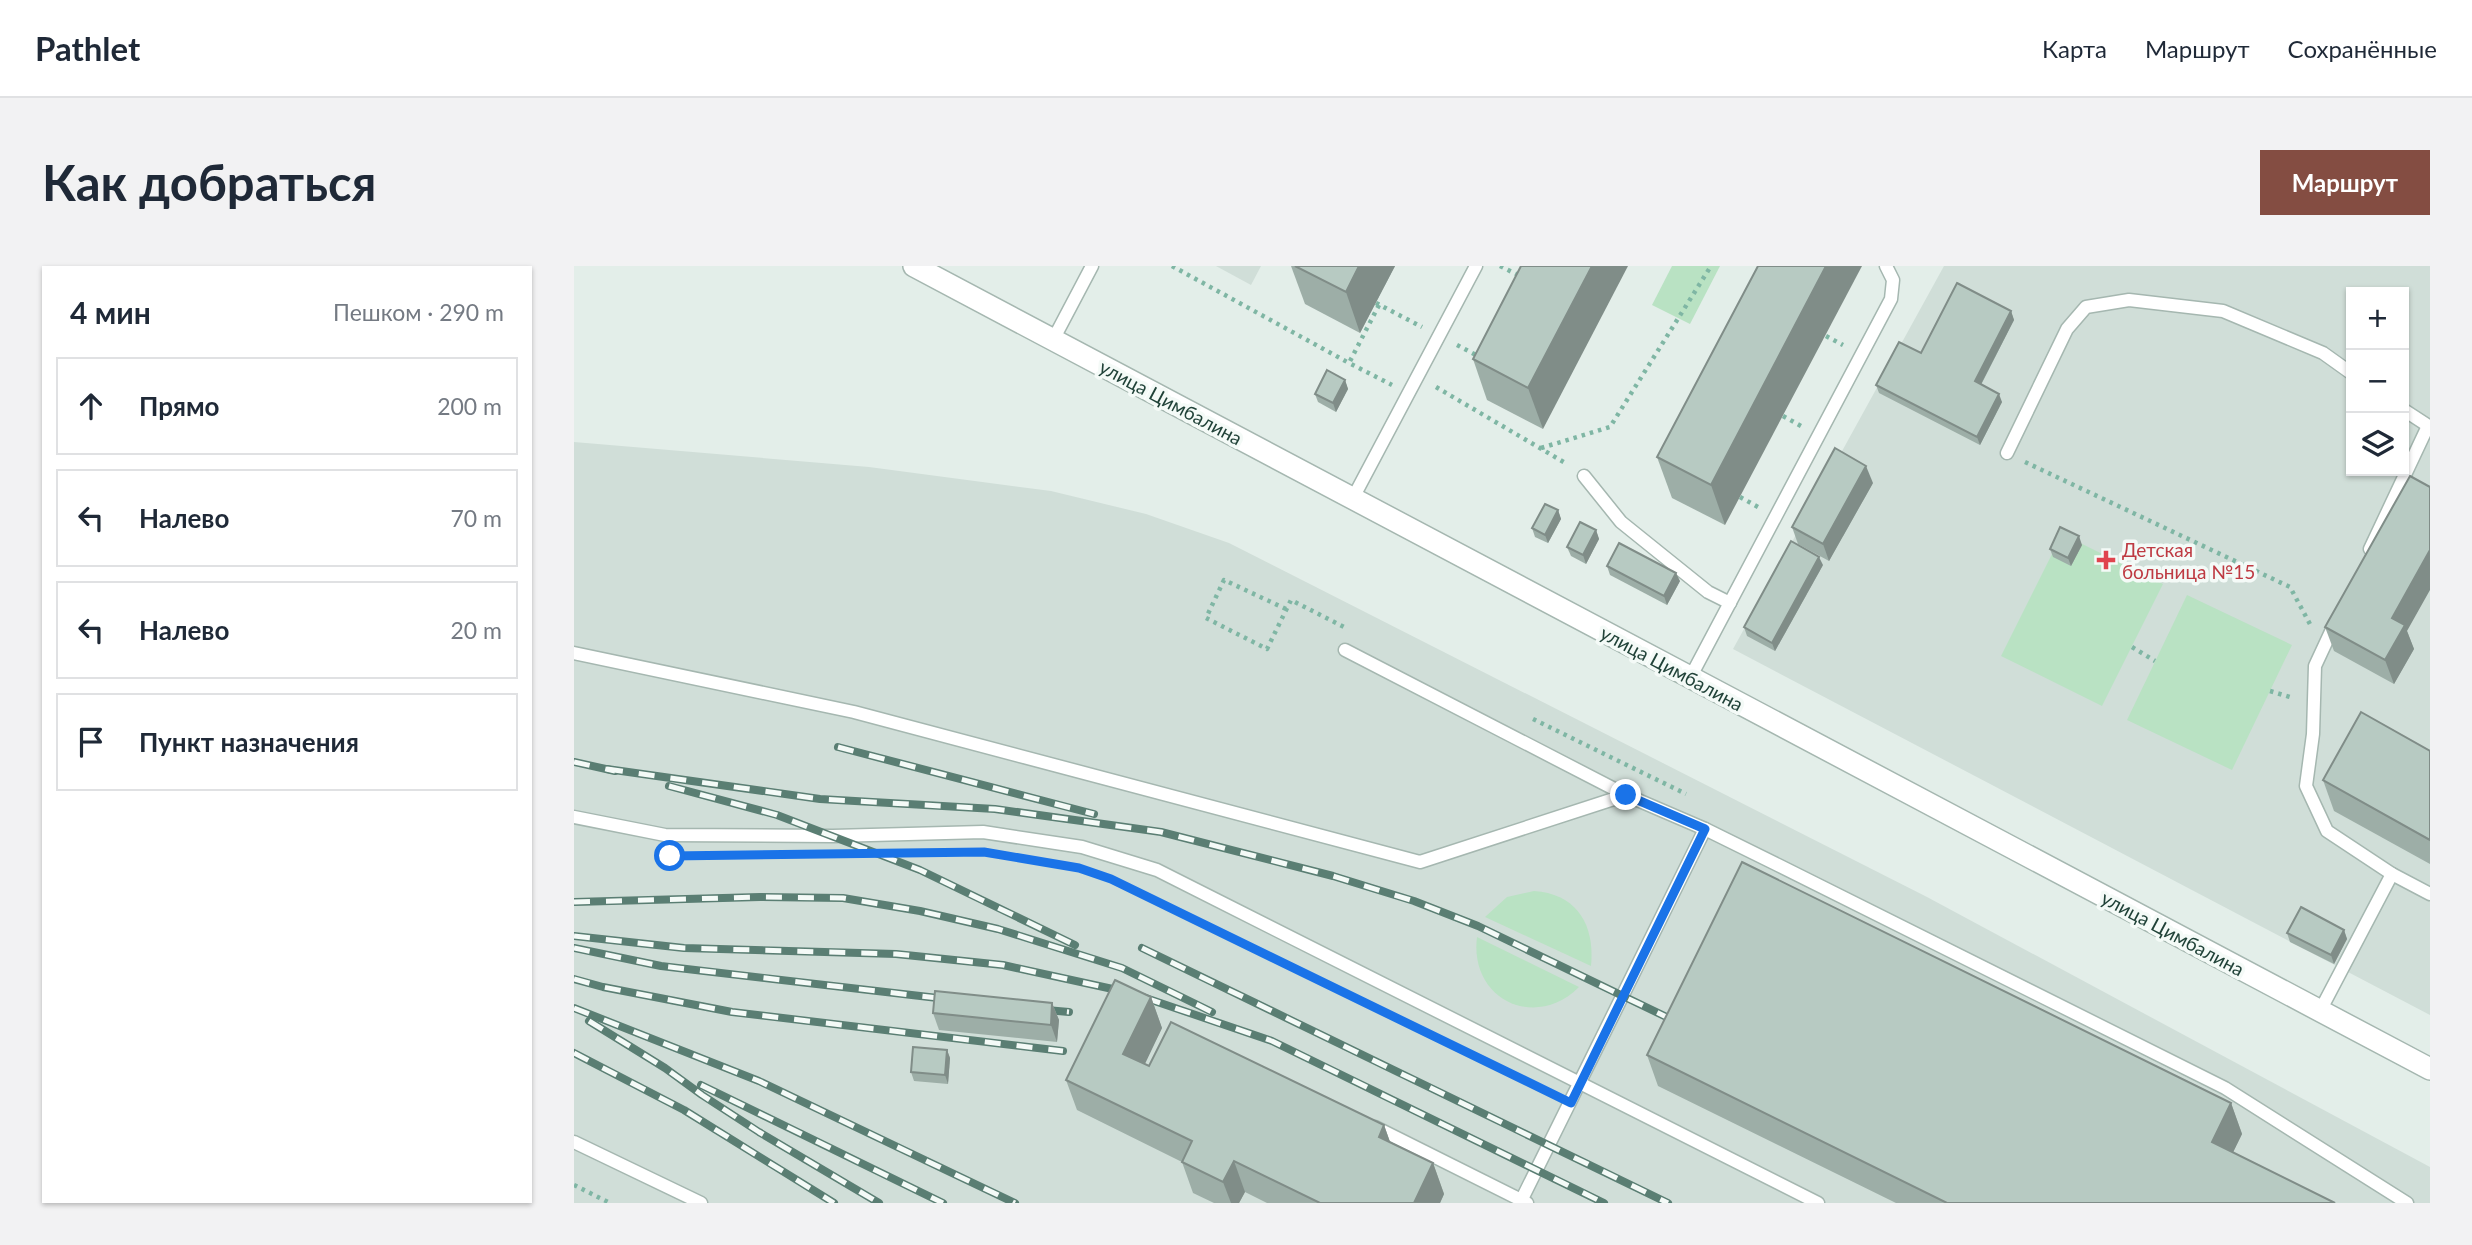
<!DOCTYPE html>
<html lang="ru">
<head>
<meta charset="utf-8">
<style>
	body { margin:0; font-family:Lato,sans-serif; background:#f2f2f3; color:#1f2937 }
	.controls { position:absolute; right:21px; top:21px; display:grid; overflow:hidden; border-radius:0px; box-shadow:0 2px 5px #0004 }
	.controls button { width:63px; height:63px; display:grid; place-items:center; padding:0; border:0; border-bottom:2px solid #e0e1e3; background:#fff; color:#1f2937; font:35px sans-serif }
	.stop { position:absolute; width:21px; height:21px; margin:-16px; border:5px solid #1a73e8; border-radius:50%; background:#fff }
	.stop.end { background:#1a73e8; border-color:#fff; box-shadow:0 2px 7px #0008 }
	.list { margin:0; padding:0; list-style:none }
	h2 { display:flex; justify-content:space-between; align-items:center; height:91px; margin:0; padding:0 28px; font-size:30px }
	h2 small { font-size:23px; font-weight:400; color:#747a83 }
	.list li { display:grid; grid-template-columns:46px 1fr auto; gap:21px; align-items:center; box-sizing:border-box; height:98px; margin:0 14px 14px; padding:0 14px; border:2px solid #e0e1e3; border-radius:0px }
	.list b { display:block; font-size:26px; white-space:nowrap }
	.list em { font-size:23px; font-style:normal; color:#747a83 }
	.icon { flex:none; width:38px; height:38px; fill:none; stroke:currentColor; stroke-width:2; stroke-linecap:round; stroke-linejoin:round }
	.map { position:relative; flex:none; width:1856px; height:937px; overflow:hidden; border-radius:0px }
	header { display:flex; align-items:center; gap:42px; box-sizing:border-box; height:98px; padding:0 35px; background:#fff; border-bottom:2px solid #e0e1e3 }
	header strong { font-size:33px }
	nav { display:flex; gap:38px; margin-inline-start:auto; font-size:24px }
	.intro { display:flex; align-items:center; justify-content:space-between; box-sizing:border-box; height:168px; padding:0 42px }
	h1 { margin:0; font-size:49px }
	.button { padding:18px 32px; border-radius:0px; background:#844d42; color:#fff; font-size:24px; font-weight:700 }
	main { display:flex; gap:42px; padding:0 42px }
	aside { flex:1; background:#fff; border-radius:0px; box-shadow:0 2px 5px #0004 }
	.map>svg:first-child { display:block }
	.built { fill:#d0ded8; fill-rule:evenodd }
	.green { fill:#b9e2c3 }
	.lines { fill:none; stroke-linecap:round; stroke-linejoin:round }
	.lane-casing { stroke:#a5b7b0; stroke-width:15 }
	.street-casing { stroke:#a5b7b0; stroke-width:24 }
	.path { stroke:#7fb6a4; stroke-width:4.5; stroke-dasharray:3.5 5; stroke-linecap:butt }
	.lane { stroke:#fff; stroke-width:12 }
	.street { stroke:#fff; stroke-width:21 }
	.rail-casing { stroke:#5a7e73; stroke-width:8 }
	.rail { stroke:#f4faf7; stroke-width:5; stroke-dasharray:16; stroke-linecap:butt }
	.wall { fill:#9daea7 }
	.shaded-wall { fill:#808d88 }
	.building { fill:#b7cac2; stroke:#808d88; stroke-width:2 }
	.route { stroke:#1a73e8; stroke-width:9 }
	.health-dot { fill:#e0444e; stroke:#f4faf7; stroke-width:2.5 }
	.labels { text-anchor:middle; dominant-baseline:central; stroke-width:7; stroke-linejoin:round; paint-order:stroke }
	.street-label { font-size:19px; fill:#204238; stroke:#f4faf7 }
	.health-label { font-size:19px; fill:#be3a42; stroke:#f4faf7; text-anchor:start }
</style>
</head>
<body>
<header>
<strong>Pathlet</strong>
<nav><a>Карта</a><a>Маршрут</a><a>Сохранённые</a></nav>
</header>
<div class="intro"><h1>Как добраться</h1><a class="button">Маршрут</a></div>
<main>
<aside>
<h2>4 мин<small>Пешком · 290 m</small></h2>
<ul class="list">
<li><svg class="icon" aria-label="ahead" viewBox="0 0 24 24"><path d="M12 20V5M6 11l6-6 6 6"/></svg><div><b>Прямо</b></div><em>200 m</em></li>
<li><svg class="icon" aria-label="left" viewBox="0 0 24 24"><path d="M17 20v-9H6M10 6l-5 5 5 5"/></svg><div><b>Налево</b></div><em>70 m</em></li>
<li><svg class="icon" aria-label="left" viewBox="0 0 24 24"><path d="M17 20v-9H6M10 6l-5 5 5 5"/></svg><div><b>Налево</b></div><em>20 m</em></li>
<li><svg class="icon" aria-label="arrive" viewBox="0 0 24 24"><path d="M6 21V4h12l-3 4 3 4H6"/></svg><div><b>Пункт назначения</b></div></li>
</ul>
</aside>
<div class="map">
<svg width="1856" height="937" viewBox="0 0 1856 937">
	<rect width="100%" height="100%" fill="#e3eee9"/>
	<!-- built -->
	<g class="built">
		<path d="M642 0H687L677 19Z"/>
		<path d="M1370 0H1856V749L1159 383ZM1777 26H1830V205H1777Z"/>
		<path d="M0 176 295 201 477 225 572 248 655 277 1353 631 1856 901V937H0Z"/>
	</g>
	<!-- green -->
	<g class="green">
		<path d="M1098 0H1146L1116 58 1078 39Z"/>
		<path d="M1488 268 1589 318 1528 440 1427 390Z"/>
		<path d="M1613 329 1718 379 1658 504 1553 454Z"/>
		<path d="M960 625C1004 628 1021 660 1017 700L911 651 933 631Z"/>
		<path d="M903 671 1005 721C961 765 895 733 903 671Z"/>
	</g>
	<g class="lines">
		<defs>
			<g id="lane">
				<path d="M479 74 518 0"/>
				<path d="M1830 144 1856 161"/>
				<path d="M1433 187 1493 63 1512 41 1555 34 1649 45 1749 87 1777 107"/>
				<path d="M1010 210 1047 256 1134 326 1156 337"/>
				<path d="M779 232 902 0"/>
				<path d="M1796 283 1854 160"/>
				<path d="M1761 357 1741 400 1739 468 1732 520 1753 565 1818 608 1856 628"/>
				<path d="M771 384 1052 529"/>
				<path d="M0 387 280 446 846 596 1052 529 1131 563 1204 599 1651 822 1833 937"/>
				<path d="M1116 412 1317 33 1319 14 1312 0"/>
				<path d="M0 551 91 569 259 570 409 566 508 581 583 604 1244 937"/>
				<path d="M1746 745 1818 608"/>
				<path d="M801 861 953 937"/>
				<path d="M0 876 127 937"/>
				<path d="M946 937 1131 563"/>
			</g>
			<path id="street" d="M340 0 1856 803"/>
		</defs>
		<!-- lane casing -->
		<use href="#lane" class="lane-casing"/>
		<!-- street casing -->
		<use href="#street" class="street-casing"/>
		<!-- path -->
		<g class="path">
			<path d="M598 0 775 97"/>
			<path d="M926 0 946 10"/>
			<path d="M802 37 848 61"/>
			<path d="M805 39 775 97 818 119"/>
			<path d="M1252 70 1269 79"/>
			<path d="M883 79 904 90"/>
			<path d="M862 121 993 198"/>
			<path d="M1209 150 1227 160"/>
			<path d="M967 182 1036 161 1137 0"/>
			<path d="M1451 196 1716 321 1737 360"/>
			<path d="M1166 231 1184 241"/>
			<path d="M712 343 650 314 632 352 693 383 717 334 772 362"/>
			<path d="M1558 381 1581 395"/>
			<path d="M1696 425 1719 432"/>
			<path d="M959 453 1112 528"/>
			<path d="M547 618 825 754"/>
			<path d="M0 919 36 937"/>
		</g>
		<!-- lane -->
		<use href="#lane" class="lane"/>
		<!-- street -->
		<use href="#street" class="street"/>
		<defs>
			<g id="rail">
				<path d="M264 481 520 548"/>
				<path d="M0 496 41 505"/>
				<path d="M33 503 246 533 421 543 587 566 759 610 840 635 904 660 1109 759"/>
				<path d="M95 520 203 549 346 604 501 679"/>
				<path d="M0 636 186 631 269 632 346 645 424 663 548 702 638 746"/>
				<path d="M0 670 110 682 322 688 429 699 557 727 698 775 1030 937"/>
				<path d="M0 682 87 700 381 734"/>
				<path d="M568 682 1094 937"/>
				<path d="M0 713 29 721 158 746 489 785"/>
				<path d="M0 742 185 815 441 937"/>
				<path d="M461 743 495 746"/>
				<path d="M15 755 91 802 128 829 185 866 305 937"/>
				<path d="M0 787 110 844 260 937"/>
				<path d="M127 819 369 937"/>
			</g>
		</defs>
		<!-- rail casing -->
		<use href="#rail" class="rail-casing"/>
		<!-- rail -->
		<use href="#rail" class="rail"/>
	</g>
	<!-- wall -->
	<g class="wall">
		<path d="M717 0H821L786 67 731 38Z"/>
		<path d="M947 0 969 163 913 134 899 93Z"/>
		<path d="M1184 0 1151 259 1098 232 1083 191Z"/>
		<path d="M1437 45 1440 54 1407 119 1428 136 1406 179 1305 127 1302 119Z"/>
		<path d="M771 114 774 123 762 146 744 136 741 128Z"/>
		<path d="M1299 217 1255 295 1224 278 1218 261Z"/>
		<path d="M984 244 987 253 974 277 961 271 958 262Z"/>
		<path d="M1022 264 1025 273 1012 298 997 290 993 281Z"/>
		<path d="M1508 279 1497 300 1479 291 1476 283Z"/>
		<path d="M1249 299 1201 385 1173 370 1170 361Z"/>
		<path d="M1033 300 1106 315 1093 339 1036 309Z"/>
		<path d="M1751 361 1833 365 1840 383 1820 418 1760 385Z"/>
		<path d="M1856 485V598L1760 545 1749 514Z"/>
		<path d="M1770 664 1773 673 1760 698 1716 676 1713 667Z"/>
		<path d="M577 731 588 762 570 798 575 800 810 859 816 876 859 897 870 928 866 937H693L671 926 665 937H640L619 927 608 896 503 844 492 814Z"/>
		<path d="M478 737 485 754 483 776 365 764 359 747Z"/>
		<path d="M373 784 376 792 374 818 340 815 337 806Z"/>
		<path d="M1073 789 1657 837 1668 868 1659 886 1761 937H1322L1084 820Z"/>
	</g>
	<!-- shaded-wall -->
	<g class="shaded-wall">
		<path d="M785 0H821L786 67 772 26Z"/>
		<path d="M1018 0H1054L969 163 954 122Z"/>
		<path d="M1252 0H1288L1151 259 1137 219Z"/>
		<path d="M1437 45 1440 54 1404 124 1401 115Z"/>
		<path d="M771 114 774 123 762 146 759 137Z"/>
		<path d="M1425 128 1428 136 1406 179 1403 171Z"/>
		<path d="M1292 200 1299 217 1255 295 1249 278Z"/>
		<path d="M984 244 987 253 974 277 971 269Z"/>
		<path d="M1022 264 1025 273 1012 298 1009 289Z"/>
		<path d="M1505 270 1508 279 1497 300 1494 292Z"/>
		<path d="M1856 284V324L1833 365 1840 383 1820 418 1811 394 1818 352Z"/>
		<path d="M1245 291 1249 299 1201 385 1198 377Z"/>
		<path d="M1102 307 1106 315 1093 339 1090 330Z"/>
		<path d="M1770 664 1773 673 1760 698 1757 689Z"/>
		<path d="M577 731 588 762 561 819 549 788Z"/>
		<path d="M478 737 485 754 483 776 477 759Z"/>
		<path d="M373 784 376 792 374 818 371 809Z"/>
		<path d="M1657 837 1668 868 1649 907 1638 876Z"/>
		<path d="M810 859 821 890 805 871Z"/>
		<path d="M660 895 671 926 665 937H657L649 916Z"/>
		<path d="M859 897 870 928 866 937H840Z"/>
	</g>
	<!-- building -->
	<g class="building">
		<path d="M721 0H785L772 26Z"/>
		<path d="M947 0H1018L954 122 899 93Z"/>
		<path d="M1184 0H1252L1137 219 1083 191Z"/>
		<path d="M1383 17 1437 45 1401 115 1425 128 1403 171 1302 119 1325 76 1347 87Z"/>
		<path d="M753 104 771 114 759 137 741 128Z"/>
		<path d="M1261 182 1292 200 1249 278 1218 261Z"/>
		<path d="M1836 210 1856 221V284L1818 352 1831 359 1811 394 1751 361Z"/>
		<path d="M971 238 984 244 971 269 958 262Z"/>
		<path d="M1006 256 1022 264 1009 289 993 281Z"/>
		<path d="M1486 261 1505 270 1494 292 1476 283Z"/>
		<path d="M1217 275 1245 291 1198 377 1170 361Z"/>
		<path d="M1045 277 1102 307 1090 330 1033 300Z"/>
		<path d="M1787 446 1856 485V574L1749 514Z"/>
		<path d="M1168 596 1657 837 1638 876 1761 937H1373L1073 789Z"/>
		<path d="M1727 641 1770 664 1757 689 1713 667Z"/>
		<path d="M541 714 577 731 549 788 575 800 597 756 810 859 805 871 859 897 840 937H746L660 895 649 916 608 896 618 875 492 814Z"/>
		<path d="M361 725 478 737 477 759 359 747Z"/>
		<path d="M339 781 373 784 371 809 337 806Z"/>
	</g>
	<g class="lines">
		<!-- route -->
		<path class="route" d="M96 590 410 586 505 602 537 613 997 837 1131 563 1052 529"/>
	</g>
	<!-- markers -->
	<path class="health-dot" d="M1528.5 283.5h7v7h7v7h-7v7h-7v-7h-7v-7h7z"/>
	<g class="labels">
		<!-- street labels -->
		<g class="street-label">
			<text transform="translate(597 136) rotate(28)">улица Цимбалина</text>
			<text transform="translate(1098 402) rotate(28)">улица Цимбалина</text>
			<text transform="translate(1599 667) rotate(28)">улица Цимбалина</text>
		</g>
		<!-- health labels -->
		<g class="health-label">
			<text x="1548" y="283">Детская<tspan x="1548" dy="22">больница №15</tspan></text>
		</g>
	</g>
</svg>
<div class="controls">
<button>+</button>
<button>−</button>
<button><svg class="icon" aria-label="layers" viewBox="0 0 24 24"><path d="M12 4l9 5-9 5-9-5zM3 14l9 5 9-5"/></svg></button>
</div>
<div class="stop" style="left:96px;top:590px"></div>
<div class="stop end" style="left:1052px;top:529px"></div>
</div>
</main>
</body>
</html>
